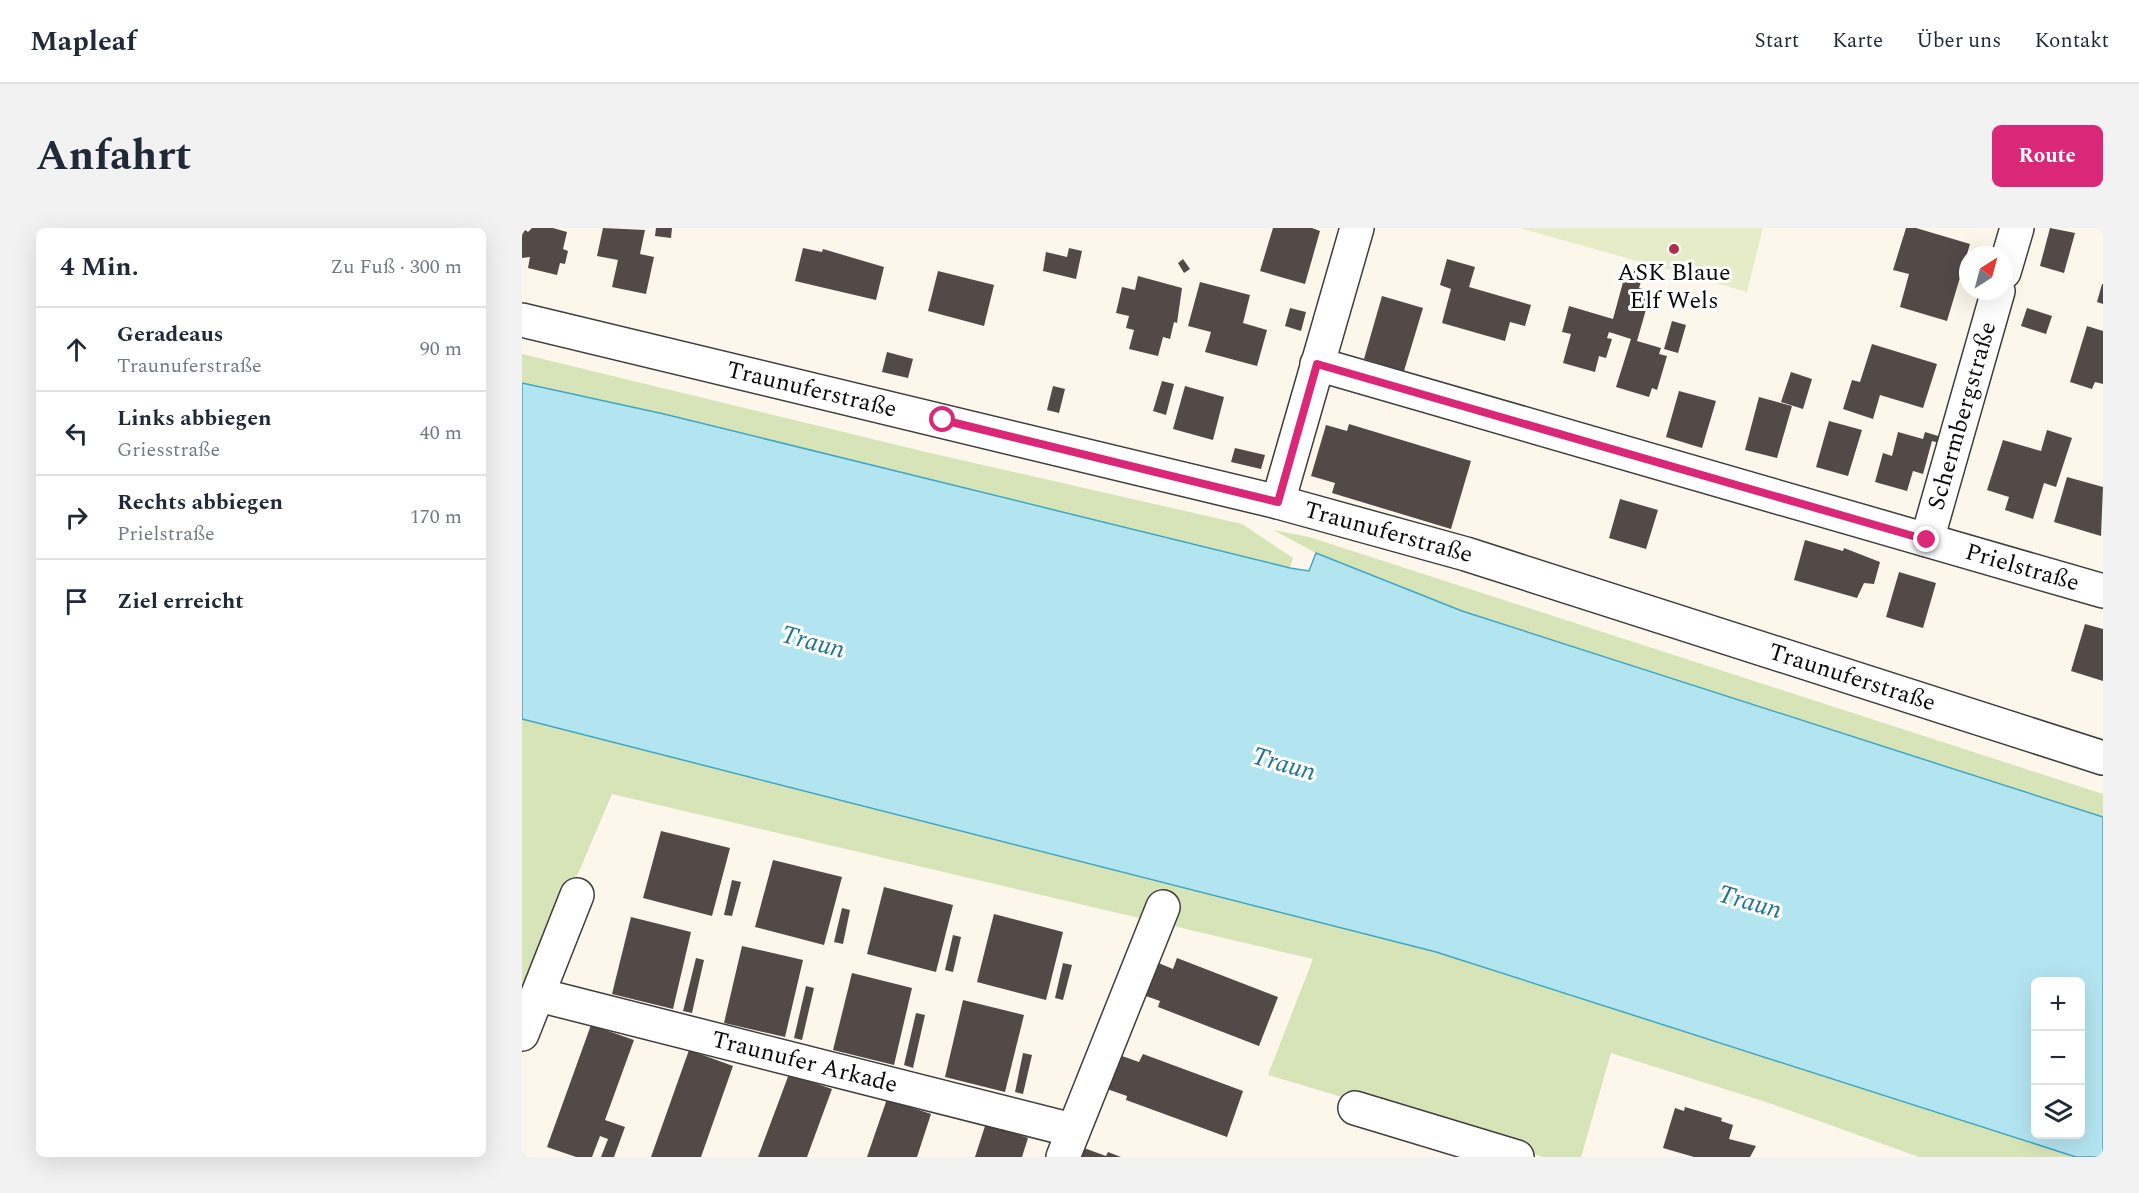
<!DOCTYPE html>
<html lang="de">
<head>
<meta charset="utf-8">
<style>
	body { margin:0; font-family:Spectral,serif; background:#f2f2f3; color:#1f2937 }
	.controls { position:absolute; right:18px; bottom:18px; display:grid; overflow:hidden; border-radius:9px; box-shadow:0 6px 24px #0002 }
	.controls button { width:54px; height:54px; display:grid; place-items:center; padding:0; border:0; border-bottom:2px solid #e0e1e3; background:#fff; color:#1f2937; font:30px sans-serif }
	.compass { position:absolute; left:1437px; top:18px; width:54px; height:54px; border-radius:50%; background:#fff; box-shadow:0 6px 24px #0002; rotate:36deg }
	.stop { position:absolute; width:18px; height:18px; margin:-14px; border:4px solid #db2777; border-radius:50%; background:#fff }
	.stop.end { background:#db2777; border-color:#fff; box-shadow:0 2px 6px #0008 }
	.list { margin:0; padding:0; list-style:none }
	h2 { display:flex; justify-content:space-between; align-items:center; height:78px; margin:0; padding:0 24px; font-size:26px }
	h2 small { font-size:20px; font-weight:400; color:#747a83 }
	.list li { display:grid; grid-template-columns:39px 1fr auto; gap:18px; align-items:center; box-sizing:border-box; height:84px; padding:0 24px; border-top:2px solid #e0e1e3 }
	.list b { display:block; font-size:22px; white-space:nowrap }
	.list p { margin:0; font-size:20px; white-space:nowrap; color:#747a83 }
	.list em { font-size:20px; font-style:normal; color:#747a83 }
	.icon { flex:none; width:33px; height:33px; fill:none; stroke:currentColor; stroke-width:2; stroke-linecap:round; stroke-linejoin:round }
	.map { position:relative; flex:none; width:1581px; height:929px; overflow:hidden; border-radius:9px }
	header { display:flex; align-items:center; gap:36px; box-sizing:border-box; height:84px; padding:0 30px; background:#fff; border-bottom:2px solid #e0e1e3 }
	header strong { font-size:28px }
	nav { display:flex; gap:33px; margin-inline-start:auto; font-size:21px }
	.intro { display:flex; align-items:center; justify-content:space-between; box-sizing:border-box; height:144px; padding:0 36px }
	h1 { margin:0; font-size:42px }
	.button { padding:15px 27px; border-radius:9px; background:#db2777; color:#fff; font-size:21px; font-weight:700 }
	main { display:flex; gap:36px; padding:0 36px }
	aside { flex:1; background:#fff; border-radius:9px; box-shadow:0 6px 24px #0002 }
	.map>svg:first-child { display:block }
	.green { fill:#d7e4b7 }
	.pitch { fill:#e7ecc8 }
	.water { fill:#b3e5f1; stroke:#40a6c2; stroke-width:1.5; fill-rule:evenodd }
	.building { fill:#534a48 }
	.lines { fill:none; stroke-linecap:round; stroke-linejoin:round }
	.minor-casing { stroke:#3e3e3e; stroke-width:36 }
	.minor { stroke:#fff; stroke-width:33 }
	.route { stroke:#db2777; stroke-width:8 }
	.poi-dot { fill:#af2f4d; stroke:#fff; stroke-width:2 }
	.labels { text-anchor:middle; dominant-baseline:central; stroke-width:6; stroke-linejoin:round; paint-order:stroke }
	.poi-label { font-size:24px; fill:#0b0b0b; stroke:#fff }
	.street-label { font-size:24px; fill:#0b0b0b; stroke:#fff }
	.water-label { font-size:26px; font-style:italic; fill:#1f7592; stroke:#fff }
</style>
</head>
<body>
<header>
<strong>Mapleaf</strong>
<nav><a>Start</a><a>Karte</a><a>Über uns</a><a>Kontakt</a></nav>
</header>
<div class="intro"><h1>Anfahrt</h1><a class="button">Route</a></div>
<main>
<aside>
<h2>4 Min.<small>Zu Fuß · 300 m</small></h2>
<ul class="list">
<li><svg class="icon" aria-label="ahead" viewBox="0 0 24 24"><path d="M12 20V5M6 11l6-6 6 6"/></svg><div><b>Geradeaus</b><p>Traunuferstraße</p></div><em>90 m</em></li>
<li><svg class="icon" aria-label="left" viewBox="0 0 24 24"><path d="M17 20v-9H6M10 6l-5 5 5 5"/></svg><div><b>Links abbiegen</b><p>Griesstraße</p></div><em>40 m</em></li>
<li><svg class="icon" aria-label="right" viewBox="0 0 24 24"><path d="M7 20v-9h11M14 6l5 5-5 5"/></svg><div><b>Rechts abbiegen</b><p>Prielstraße</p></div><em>170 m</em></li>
<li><svg class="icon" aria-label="arrive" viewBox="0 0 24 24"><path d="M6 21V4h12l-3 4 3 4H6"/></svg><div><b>Ziel erreicht</b></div></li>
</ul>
</aside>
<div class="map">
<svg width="1581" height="929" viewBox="0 0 1581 929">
	<rect width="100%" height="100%" fill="#fdf6ea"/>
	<!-- green -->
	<g class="green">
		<path d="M0 126 408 225 720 296 771 330 768 340 142 186 0 155Z"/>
		<path d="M751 302 787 309 1581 566V589L940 383 794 325Z"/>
		<path d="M0 491 914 724 1554 929H1397L1247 875 1089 825 1059 929H1021L746 847 791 731 90 566 0 777Z"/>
	</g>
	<!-- pitch -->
	<path class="pitch" d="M998 0H1241L1225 64Z"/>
	<!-- water -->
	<path class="water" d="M0 155 142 186 768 340 787 343 794 325 940 383 1581 589V929H1554L914 724 0 491ZM1514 754H1558V906H1514Z"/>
	<!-- building -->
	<g class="building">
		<path d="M10 0H31L45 4 41 21 46 23 43 36 38 35 35 47 6 40 8 29 0 30V4L2 1 6 4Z"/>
		<path d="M81 0 123 2 118 26 132 29 124 66 90 59 96 32 75 28Z"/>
		<path d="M134 0H150L149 10 133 8Z"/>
		<path d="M751 0H790L798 3 783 56 738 43Z"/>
		<path d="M1384 0H1394L1448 16 1425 93 1378 79 1387 46 1371 42Z"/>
		<path d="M1528 0 1553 5 1542 45 1518 38Z"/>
		<path d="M281 20 300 24 301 21 362 39 354 72 273 53Z"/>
		<path d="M547 20 560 23 554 51 521 43 524 24 545 29Z"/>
		<path d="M661 31 668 41 662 45 656 35Z"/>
		<path d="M925 31 953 39 947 59 1009 77 1003 98 988 94 983 113 920 95 929 61 918 57Z"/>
		<path d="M1113 40 1122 43 1117 60 1129 64 1115 113 1139 120 1137 126 1145 128 1135 162 1130 160 1127 169 1094 159 1109 111 1087 104 1085 110 1090 111 1084 130 1077 128 1073 144 1041 135 1049 106 1040 104 1047 78 1091 91 1103 47 1110 49Z"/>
		<path d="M416 43 472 57 462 98 406 83Z"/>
		<path d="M616 48 660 60 655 95 652 94 648 111 641 109 636 128 607 121 612 102 604 100 607 88 594 85 600 59 613 62Z"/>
		<path d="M678 54 728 67 721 95 745 102 735 138 683 124 689 104 666 98Z"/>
		<path d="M1580 56H1581V76L1575 74Z"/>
		<path d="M860 68 901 80 882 143 842 131Z"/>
		<path d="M768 80 784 84 779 103 763 98Z"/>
		<path d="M1505 80 1530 88 1524 106 1499 98Z"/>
		<path d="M1150 93 1164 97 1156 125 1142 121Z"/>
		<path d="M1565 98 1581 103V156L1573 154 1570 161 1548 154Z"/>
		<path d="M1350 116 1415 136 1401 180 1358 167 1351 191 1321 181 1330 152 1338 154Z"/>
		<path d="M365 124 391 131 386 150 360 144Z"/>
		<path d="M1269 144 1290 151 1281 181 1259 174Z"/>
		<path d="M640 153 652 156 644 187 631 183Z"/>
		<path d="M531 158 543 161 537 185 525 182Z"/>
		<path d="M663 158 702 169 691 212 651 201Z"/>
		<path d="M1157 163 1194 173 1180 220 1144 209Z"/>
		<path d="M1237 169 1270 178 1255 230 1223 222Z"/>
		<path d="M1307 193 1340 202 1326 248 1294 239Z"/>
		<path d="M827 196 949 233 929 301 810 265 813 255 789 248 804 197 825 203Z"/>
		<path d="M1525 202 1550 210 1534 259 1522 255 1511 291 1483 282 1487 269 1465 262 1481 212 1519 223Z"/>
		<path d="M1376 204 1401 211 1403 204 1426 211 1424 217 1410 213 1401 246 1391 243 1385 263 1353 254 1361 225 1370 228Z"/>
		<path d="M713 220 743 227 739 241 709 234Z"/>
		<path d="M1545 249 1581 259 1579 308 1532 294Z"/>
		<path d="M1098 271 1136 282 1124 321 1087 310Z"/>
		<path d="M1283 312 1321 323 1322 320 1358 334 1352 356 1342 355 1335 370 1272 352Z"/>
		<path d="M1377 344 1414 355 1401 400 1364 389Z"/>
		<path d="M1563 396 1581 401V453L1549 443Z"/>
		<path d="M139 603 208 620 190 688 121 670Z"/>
		<path d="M251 632 320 649 302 717 233 699Z"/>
		<path d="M210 652 219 654 210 688 202 687Z"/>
		<path d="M362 659 431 677 414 744 345 726Z"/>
		<path d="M320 680 328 682 321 716 312 714Z"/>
		<path d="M472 686 541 704 524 772 455 754Z"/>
		<path d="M109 689 169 704 151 781 90 766Z"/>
		<path d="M431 707 439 709 431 744 423 742Z"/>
		<path d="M220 718 281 732 263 809 202 795Z"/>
		<path d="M174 730 182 732 170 785 161 783Z"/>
		<path d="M655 730 756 769 737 818 636 779 638 773 621 767 634 734 651 741Z"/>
		<path d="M541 735 550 737 541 772 533 770Z"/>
		<path d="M330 745 390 760 372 837 311 822Z"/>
		<path d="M284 758 292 760 280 812 272 810Z"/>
		<path d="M441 772 502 787 483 864 423 849Z"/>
		<path d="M394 785 403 787 391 840 382 837Z"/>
		<path d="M69 797 112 812 83 892 103 899 92 929H79L86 911 78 908 70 929H54L25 919Z"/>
		<path d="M167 822 211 838 179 929H129Z"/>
		<path d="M501 825 510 827 501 866 493 864Z"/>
		<path d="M621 826 721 863 705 909 604 872 605 868 585 861 597 827 617 834Z"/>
		<path d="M267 846 310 861 285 929H236Z"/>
		<path d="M365 871 409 886 395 929H345Z"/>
		<path d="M1163 879 1200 890 1199 893 1211 897 1207 911 1234 918 1228 929H1172L1141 920 1153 880 1162 883Z"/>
		<path d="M464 895 506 910 500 929H453Z"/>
		<path d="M562 920 584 928 586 924 599 929H559Z"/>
	</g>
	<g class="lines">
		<defs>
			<g id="minor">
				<path d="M1482 44 1495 0"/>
				<path id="s1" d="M0 92 756 274 944 326 1581 530"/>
				<path id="s2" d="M795 136 1581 363"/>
				<path d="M756 274 835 0"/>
				<path id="s3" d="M1405 312 1476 63"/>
				<path id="s4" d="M17 767 550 902"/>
				<path d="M0 806 55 667"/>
				<path d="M833 880 995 929"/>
				<path d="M541 929 641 679"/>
			</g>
		</defs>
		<!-- minor casing -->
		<use href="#minor" class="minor-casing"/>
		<!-- minor -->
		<use href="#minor" class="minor"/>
	</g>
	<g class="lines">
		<!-- route -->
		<path class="route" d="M421 192 756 274 795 136 1405 312"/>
	</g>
	<!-- markers -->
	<circle class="poi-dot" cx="1152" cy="21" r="6"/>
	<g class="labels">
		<!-- poi labels -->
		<g class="poi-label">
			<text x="1152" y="45">ASK Blaue<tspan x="1152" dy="28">Elf Wels</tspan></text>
		</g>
		<!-- street labels -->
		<g class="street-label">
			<text stroke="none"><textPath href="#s1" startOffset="298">Traunuferstraße</textPath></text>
			<text stroke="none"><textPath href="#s3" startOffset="129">Schermbergstraße</textPath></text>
			<text stroke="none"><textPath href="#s1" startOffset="892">Traunuferstraße</textPath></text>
			<text stroke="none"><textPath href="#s2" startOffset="734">Prielstraße</textPath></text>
			<text stroke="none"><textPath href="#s1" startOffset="1378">Traunuferstraße</textPath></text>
			<text stroke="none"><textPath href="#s4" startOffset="274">Traunufer Arkade</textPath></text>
		</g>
		<!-- water labels -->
		<g class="water-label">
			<text transform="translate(291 414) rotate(15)">Traun</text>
			<text transform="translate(762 536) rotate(16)">Traun</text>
			<text transform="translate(1228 674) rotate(16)">Traun</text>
		</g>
	</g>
</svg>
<div class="controls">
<button>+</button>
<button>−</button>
<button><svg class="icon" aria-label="layers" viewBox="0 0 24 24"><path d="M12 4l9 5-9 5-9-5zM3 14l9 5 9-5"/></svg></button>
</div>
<svg class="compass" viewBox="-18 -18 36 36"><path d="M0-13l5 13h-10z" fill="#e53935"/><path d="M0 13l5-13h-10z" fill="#747a83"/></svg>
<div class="stop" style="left:421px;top:192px"></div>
<div class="stop end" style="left:1405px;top:312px"></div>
</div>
</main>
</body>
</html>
